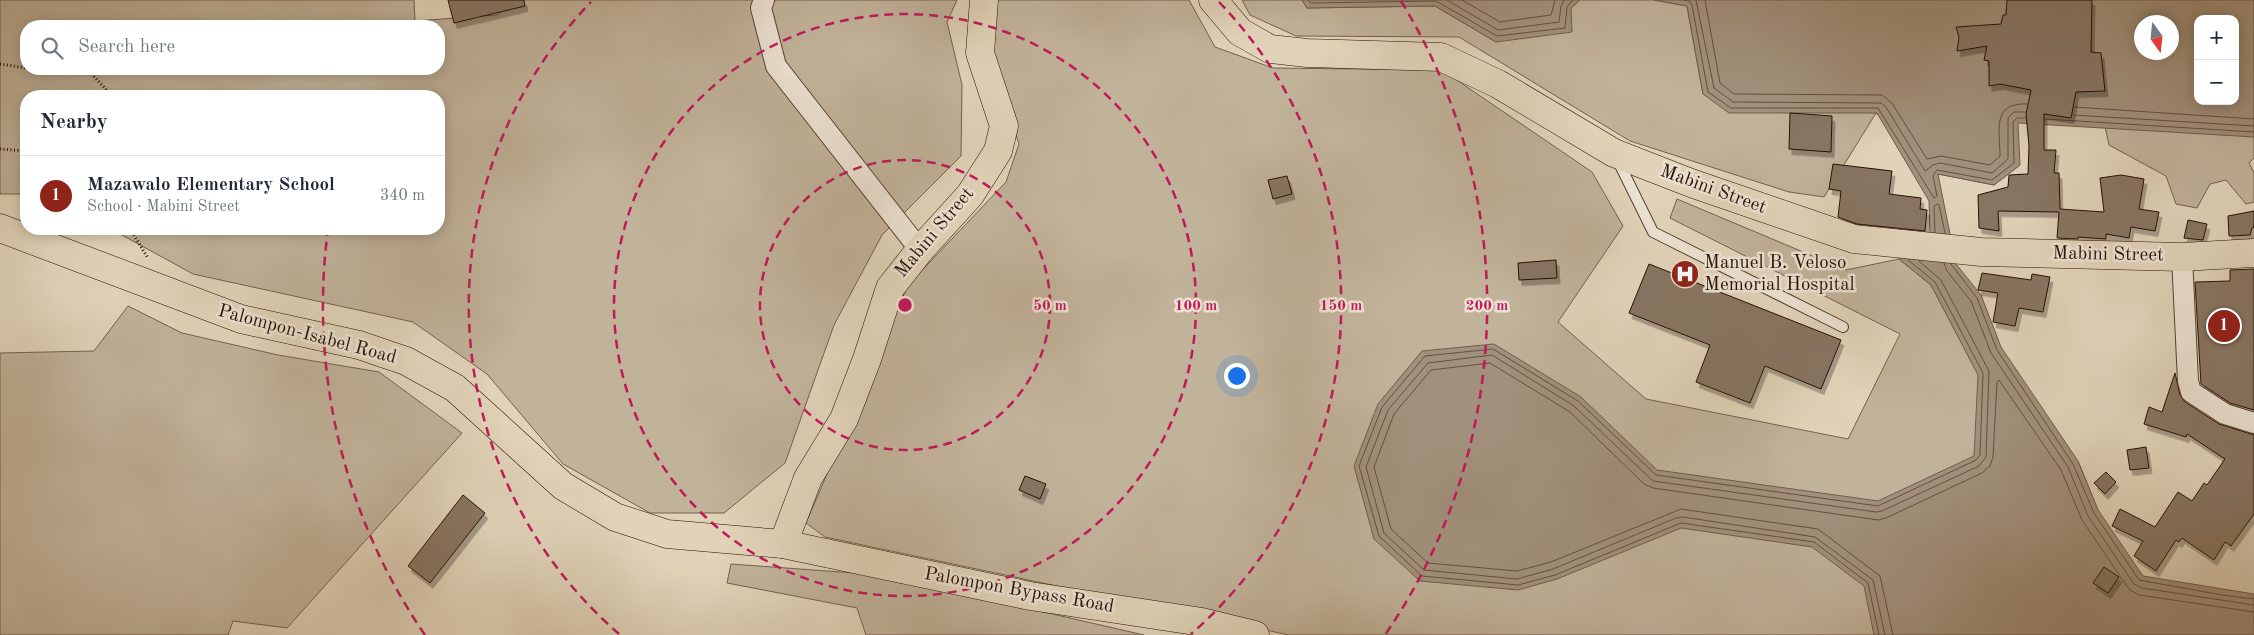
<!DOCTYPE html>
<html lang="en">
<head>
<meta charset="utf-8">
<style>
	body { margin:0; font-family:"Old Standard TT",serif; background:#f2f2f3; color:#1f2937 }
	.controls { position:absolute; right:15px; top:15px; display:grid; overflow:hidden; border-radius:10px; box-shadow:0 2px 12px #0003 }
	.controls button { width:45px; height:45px; display:grid; place-items:center; padding:0; border:0; border-bottom:1px solid #e0e1e3; background:#fff; color:#1f2937; font:25px sans-serif }
	.compass { position:absolute; left:2134px; top:15px; width:45px; height:45px; border-radius:50%; background:#fff; box-shadow:0 2px 12px #0003; rotate:165deg }
	.you { position:absolute; left:1236px; top:375px; width:18px; height:18px; margin:-12px; border:4px solid #fff; border-radius:50%; background:#1a73e8; box-shadow:0 0 0 8px #1a73e833 }
	.badge { display:grid; place-items:center; width:32px; height:32px; border-radius:50%; background:#8f2418; color:#fff; font-size:16px; font-weight:700 }
	.pin { position:absolute; translate:-50% -50%; border:2px solid #fff; box-shadow:0 1px 5px #0006 }
	.list { margin:0; padding:0; list-style:none }
	h2 { display:flex; justify-content:space-between; align-items:center; height:65px; margin:0; padding:0 20px; font-size:21px }
	h2 small { font-size:16px; font-weight:400; color:#747a83 }
	.list li { display:grid; grid-template-columns:32px 1fr auto; gap:15px; align-items:center; box-sizing:border-box; height:80px; padding:0 20px; border-top:1px solid #e0e1e3 }
	.list b { display:block; font-size:19px; white-space:nowrap }
	.list p { margin:0; font-size:16px; white-space:nowrap; color:#747a83 }
	.list em { font-size:16px; font-style:normal; color:#747a83 }
	.icon { flex:none; width:28px; height:28px; fill:none; stroke:currentColor; stroke-width:2; stroke-linecap:round; stroke-linejoin:round }
	.map { position:relative; flex:none; width:2254px; height:635px; overflow:hidden }
	.search { position:absolute; background:#fff; box-shadow:0 2px 12px #0003; left:20px; top:20px; width:425px; height:55px; display:flex; align-items:center; gap:12px; box-sizing:border-box; padding:0 18px; border-radius:20px; color:#747a83; font-size:19px }
	.panel { position:absolute; background:#fff; box-shadow:0 2px 12px #0003; left:20px; top:90px; width:425px; height:145px; border-radius:20px }
	.map>svg:first-child { display:block }
	.green { fill:#c1b29a; stroke:#74604e; fill-rule:evenodd }
	.water { fill:#a1907b; stroke:#705c4b; fill-rule:evenodd }
	.lines { fill:none; stroke-linecap:round; stroke-linejoin:round }
	.shore { stroke:#64503f; stroke-width:1 }
	.building { fill:#877562; stroke:#260f03; filter:url(#shadow) }
	.service-casing { stroke:#554030; stroke-width:12 }
	.minor-casing { stroke:#554030; stroke-width:22 }
	.primary-casing { stroke:#260f03; stroke-width:29 }
	.trunk-casing { stroke:#260f03; stroke-width:29 }
	.path { stroke:#260f03; stroke-width:3; stroke-dasharray:1 2.5; stroke-linecap:butt }
	.service { stroke:#ece2d2; stroke-width:10 }
	.minor { stroke:#ece2d2; stroke-width:20 }
	.primary { stroke:#e1d3b9; stroke-width:28 }
	.trunk { stroke:#e1d3b9; stroke-width:28 }
	.ring { fill:none; stroke:#c2185b; stroke-width:2.5; stroke-dasharray:9 6 }
	.labels { text-anchor:middle; dominant-baseline:central; stroke-width:5; stroke-linejoin:round; paint-order:stroke }
	.street-label { font-size:19px; fill:#260f03; stroke:#ece2d2 }
	.poi-label { font-size:19px; fill:#260f03; stroke:#ece2d2; text-anchor:start }
	.centre { fill:#c2185b; stroke:#ece2d2; stroke-width:2.5 }
	.ring-label { font-size:15px; text-anchor:middle; font-weight:bold; fill:#c2185b; stroke:#ece2d2; stroke-width:5; stroke-linejoin:round; paint-order:stroke }
</style>
</head>
<body>
<div class="map">
<svg width="2254" height="635" viewBox="0 0 2254 635">
	<defs>
		<filter id="shadow"><feDropShadow dx="3" dy="5.5" stdDeviation="0" flood-color="#0004"/></filter>
	</defs>
	<rect width="100%" height="100%" fill="#e1d3b9"/>
	<filter id="stains"><feTurbulence type="fractalNoise" baseFrequency=".004" numOctaves="4"/><feColorMatrix values="0 0 0 0 .2 0 0 0 0 .09 0 0 0 0 .02 0 0 0 .5 -.17"/></filter>
	<radialGradient id="worn" r=".72"><stop offset=".6" stop-color="#630" stop-opacity="0"/><stop offset="1" stop-color="#630" stop-opacity=".3"/></radialGradient>
	<!-- green -->
	<g class="green">
		<path d="M0 0H414L415 21 496 15 520 0H957L947 22 962 85 961 156 882 235 834 325 785 463 724 513H650L563 464 487 374 413 322 193 274 111 229H439V96H26V194H0ZM26 26H439V69H26Z"/>
		<path d="M997 0H1189L1215 47 1273 68 1442 70 1592 172 1623 226 1558 322 1646 399 1848 439 1900 334 1670 218 1677 199 1846 270 1899 259 1931 285 1978 374 2078 461 2098 510 2171 635H1289L825 537 806 523 908 285 1006 182 1019 144 994 70 993 7Z"/>
		<path d="M1242 0H1302L1307 8 1435 6 1496 42 1571 8 1580 0H1654L1687 6 1703 94 1876 113 2020 165 1994 185 1938 174 1876 113 1824 197 1789 192 1630 141 1459 37 1296 36 1250 15Z"/>
		<path d="M2221 0H2254V158L2249 163 2254 173V202L2246 204 2226 180 2210 184 2197 208 2176 204 2166 176 2109 145 2102 113 2114 27ZM2198 19H2235V101H2198ZM2142 22H2172V52H2142Z"/>
		<path d="M128 306 182 333 278 355 379 372 462 433 287 628 233 621 228 635H0V353L94 351Z"/>
		<path d="M731 564 882 575 1144 635H866L857 608 727 583Z"/>
	</g>
	<!-- water -->
	<g class="water">
		<path d="M1302 0H1580L1571 8 1572 32 1496 42 1435 6 1307 8Z"/>
		<path d="M1654 0H2254V137L2018 123 2020 165 1994 185 1938 174 1956 264 1981 295 2001 347 2078 461 2098 510 2143 576 2254 594V635H1874L1864 586 1812 547 1681 528 1557 579 1518 590 1420 581 1374 539 1354 466 1378 404 1422 351 1494 344 1581 397 1657 470 1878 501 1974 456 1978 375 1931 285 1899 259 1895 242 1930 237 1929 201 1877 113H1729L1703 94 1687 6ZM2198 19H2235V101H2198ZM2142 22H2172V52H2142Z"/>
	</g>
	<g class="lines">
		<!-- shore -->
		<g class="shore">
			<path d="M1308 0 1311 3 1436 1 1497 36 1565 28 1567 7 1573 0"/>
			<path d="M1447 0 1498 30 1559 22 1561 6 1564 0"/>
			<path d="M1462 0 1500 22 1551 15 1555 0"/>
			<path d="M1683 0 1689 1 1692 5 1708 92 1731 108H1878L1934 198 1937 196 1933 176 1937 170 1992 180 2014 163 2013 122 2017 118H2025"/>
			<path d="M1696 0 1714 88 1733 102 1881 103 1886 107 1925 171 1933 165 1940 163 1992 173 2008 159V118L2014 112H2025"/>
			<path d="M1705 0 1720 83 1734 94 1882 95 1892 103 1927 159 1941 156 1990 165 2000 156C2000 131 1991 102 2027 104"/>
			<path d="M2074 107 2254 119"/>
			<path d="M2073 115 2254 126"/>
			<path d="M2045 119 2254 132"/>
			<path d="M1935 232 1934 206 1937 204 1939 205 1945 233"/>
			<path d="M1944 263 1947 271 1971 301 1991 353 2068 467 2088 516 2134 584 2142 588 2254 605"/>
			<path d="M1951 264 1977 298 1997 350 2073 464 2094 513 2139 580 2222 595 2254 599"/>
			<path d="M2120 577 2130 590 2139 595 2254 612"/>
			<path d="M1879 635 1868 583 1814 542 1681 523 1555 575 1518 585 1422 576 1379 536 1359 466 1382 407 1425 356 1493 349 1578 401 1656 475 1878 506 1976 460 1980 455 1983 373 1935 282 1908 260"/>
			<path d="M1885 635 1873 580 1815 537 1683 517 1676 518 1553 569 1517 579 1424 570 1384 533 1366 467 1388 410 1428 363 1492 355 1574 406 1653 481 1876 512 1882 511 1979 466 1986 457 1989 371 1941 280 1919 261"/>
			<path d="M1893 635 1880 576 1818 529 1681 509 1551 562 1517 571 1428 563 1391 529 1374 467 1394 414 1431 370 1490 363 1570 412 1644 484 1653 488 1878 520 1886 518 1982 473 1990 466 1993 457 1997 382 1999 380 2061 470 2082 520 2120 576"/>
		</g>
	</g>
	<!-- building -->
	<g class="building">
		<path d="M448 0H524L525 6 454 23Z"/>
		<path d="M2007 0H2092L2091 52 2101 53 2105 91 2076 92 2071 118 2044 114V150H2056L2054 173H2059L2060 209 2104 212 2100 178 2121 175 2144 179 2139 209 2159 212 2155 231 2131 227 2129 238 2106 234V239L2078 237V239L2057 238 2059 212 1998 211 1999 231 1979 228 1978 195 2008 187 2009 175 2028 174 2029 146 2026 114 2031 90 2000 84 1989 86V61L1984 60 1987 46 1957 51 1959 37 1956 27 2001 24 2003 15H2006Z"/>
		<path d="M1790 113 1832 116 1831 152 1789 149Z"/>
		<path d="M1833 164 1892 171 1889 194 1921 198 1920 209 1927 210 1925 231 1857 224 1838 217 1841 191 1829 189Z"/>
		<path d="M1287 176 1292 194 1273 199 1268 180Z"/>
		<path d="M2254 211V227L2252 228 2250 235 2229 236 2228 216Z"/>
		<path d="M2188 220 2207 224 2203 240 2184 238Z"/>
		<path d="M1556 260 1557 278 1519 280 1518 263Z"/>
		<path d="M1649 264 1841 340 1821 389 1765 366 1750 403 1696 382 1710 345 1629 313Z"/>
		<path d="M2254 269V410L2230 403 2201 384 2195 282 2230 281V270Z"/>
		<path d="M1982 273 2031 280 2032 274 2050 277 2043 312 2019 308 2015 326 1993 322 1998 293 1978 290Z"/>
		<path d="M2175 373 2180 395 2185 402 2219 424 2254 435V514L2231 546 2225 542 2214 560 2182 538 2179 542 2176 540 2156 571 2134 556 2143 541 2112 526 2120 509 2155 527 2178 492 2192 501 2204 483 2207 485 2225 459 2187 434 2186 437 2144 424 2149 407 2162 412Z"/>
		<path d="M2146 447 2149 468 2130 470 2127 450Z"/>
		<path d="M2106 472 2116 482 2105 494 2094 483Z"/>
		<path d="M1025 476 1046 484 1040 499 1019 490Z"/>
		<path d="M463 495 485 513 430 583 408 566Z"/>
		<path d="M2104 567 2119 577 2108 593 2093 583Z"/>
	</g>
	<g class="lines">
		<defs>
			<path id="service" d="M1618 161 1653 232 1843 327"/>
			<g id="minor">
				<path d="M764 0 761 8 776 66 920 250"/>
				<path d="M2182 257 2188 381 2191 392 2225 414 2254 423"/>
			</g>
			<path id="primary" d="M783 544 1030 596 1202 622 1255 635"/>
			<g id="trunk">
				<path d="M1213 0 1240 32 1270 49 1307 53 1441 57 1498 84 1614 153 1691 183 1854 239 1981 252 2182 257 2254 253"/>
				<path d="M0 228 241 319 359 345 406 361 455 388 563 486 615 517 667 534 783 544 808 478 844 419 867 359 890 288 920 250 970 195 998 151 1004 126 980 53 984 0"/>
			</g>
		</defs>
		<!-- service casing -->
		<use href="#service" class="service-casing"/>
		<!-- minor casing -->
		<use href="#minor" class="minor-casing"/>
		<!-- primary casing -->
		<use href="#primary" class="primary-casing"/>
		<!-- trunk casing -->
		<use href="#trunk" class="trunk-casing"/>
		<!-- path -->
		<g class="path">
			<path d="M0 64 26 68"/>
			<path d="M30 69 88 70 112 96"/>
			<path d="M0 149 26 151"/>
			<path d="M130 229 148 258"/>
		</g>
		<!-- service -->
		<use href="#service" class="service"/>
		<!-- minor -->
		<use href="#minor" class="minor"/>
		<!-- primary -->
		<use href="#primary" class="primary"/>
		<!-- trunk -->
		<use href="#trunk" class="trunk"/>
	</g>
	<!-- distance rings -->
	<g class="ring">
		<circle cx="905" cy="305" r="145"/>
		<circle cx="905" cy="305" r="291"/>
		<path d="M619 634A436 436 0 0 1 591 2M1219 2A436 436 0 0 1 1191 634"/>
		<path d="M425 635A582 582 0 0 1 328 229M1401 1A582 582 0 0 1 1385 635"/>
	</g>
	<!-- icons -->
	<defs>
		<symbol id="hospital-disc" viewBox="-11 -11 22 22"><circle r="9.5" fill="#8f2418" stroke="#ece2d2"/><path d="M-5-5h3v3.5h4V-5h3V5h-3V1.5h-4V5h-3Z" fill="#fff"/></symbol>
	</defs>
	<g fill-rule="evenodd">
		<use href="#hospital-disc" x="1669" y="258" width="32" height="32"/>
	</g>
	<g class="labels">
		<!-- street labels -->
		<g class="street-label">
			<text transform="translate(1713 190) rotate(20)">Mabini Street</text>
			<text transform="translate(935 233) rotate(-50)">Mabini Street</text>
			<text transform="translate(2108 255) rotate(1)">Mabini Street</text>
			<text transform="translate(307 335) rotate(15)">Palompon-Isabel Road</text>
			<text transform="translate(1019 591) rotate(10)">Palompon Bypass Road</text>
		</g>
		<!-- poi labels -->
		<g class="poi-label">
			<text x="1704" y="263">Manuel B. Veloso<tspan x="1704" dy="22">Memorial Hospital</tspan></text>
		</g>
	</g>
	<circle cx="905" cy="305" r="8" class="centre"/>
	<g class="ring-label">
		<text x="1050" y="310">50 m</text>
		<text x="1196" y="310">100 m</text>
		<text x="1341" y="310">150 m</text>
		<text x="1487" y="310">200 m</text>
	</g>
	<rect width="100%" height="100%" filter="url(#stains)"/>
	<rect width="100%" height="100%" fill="url(#worn)"/>
</svg>
<div class="controls">
<button>+</button>
<button>−</button>
</div>
<svg class="compass" viewBox="-18 -18 36 36"><path d="M0-13l5 13h-10z" fill="#e53935"/><path d="M0 13l5-13h-10z" fill="#747a83"/></svg>
<div class="you"></div>
<div class="pin badge" style="left:2224px;top:326px">1</div>
<div class="search"><svg class="icon" aria-label="search" viewBox="0 0 24 24"><circle cx="10" cy="10" r="6"/><path d="M15 15l6 6"/></svg>Search here</div>
<section class="panel">
<h2>Nearby<small></small></h2>
<ul class="list">
<li><span class="badge">1</span><div><b>Mazawalo Elementary School</b><p>School · Mabini Street</p></div><em>340 m</em></li>
</ul>
</section>
</div>
</body>
</html>
